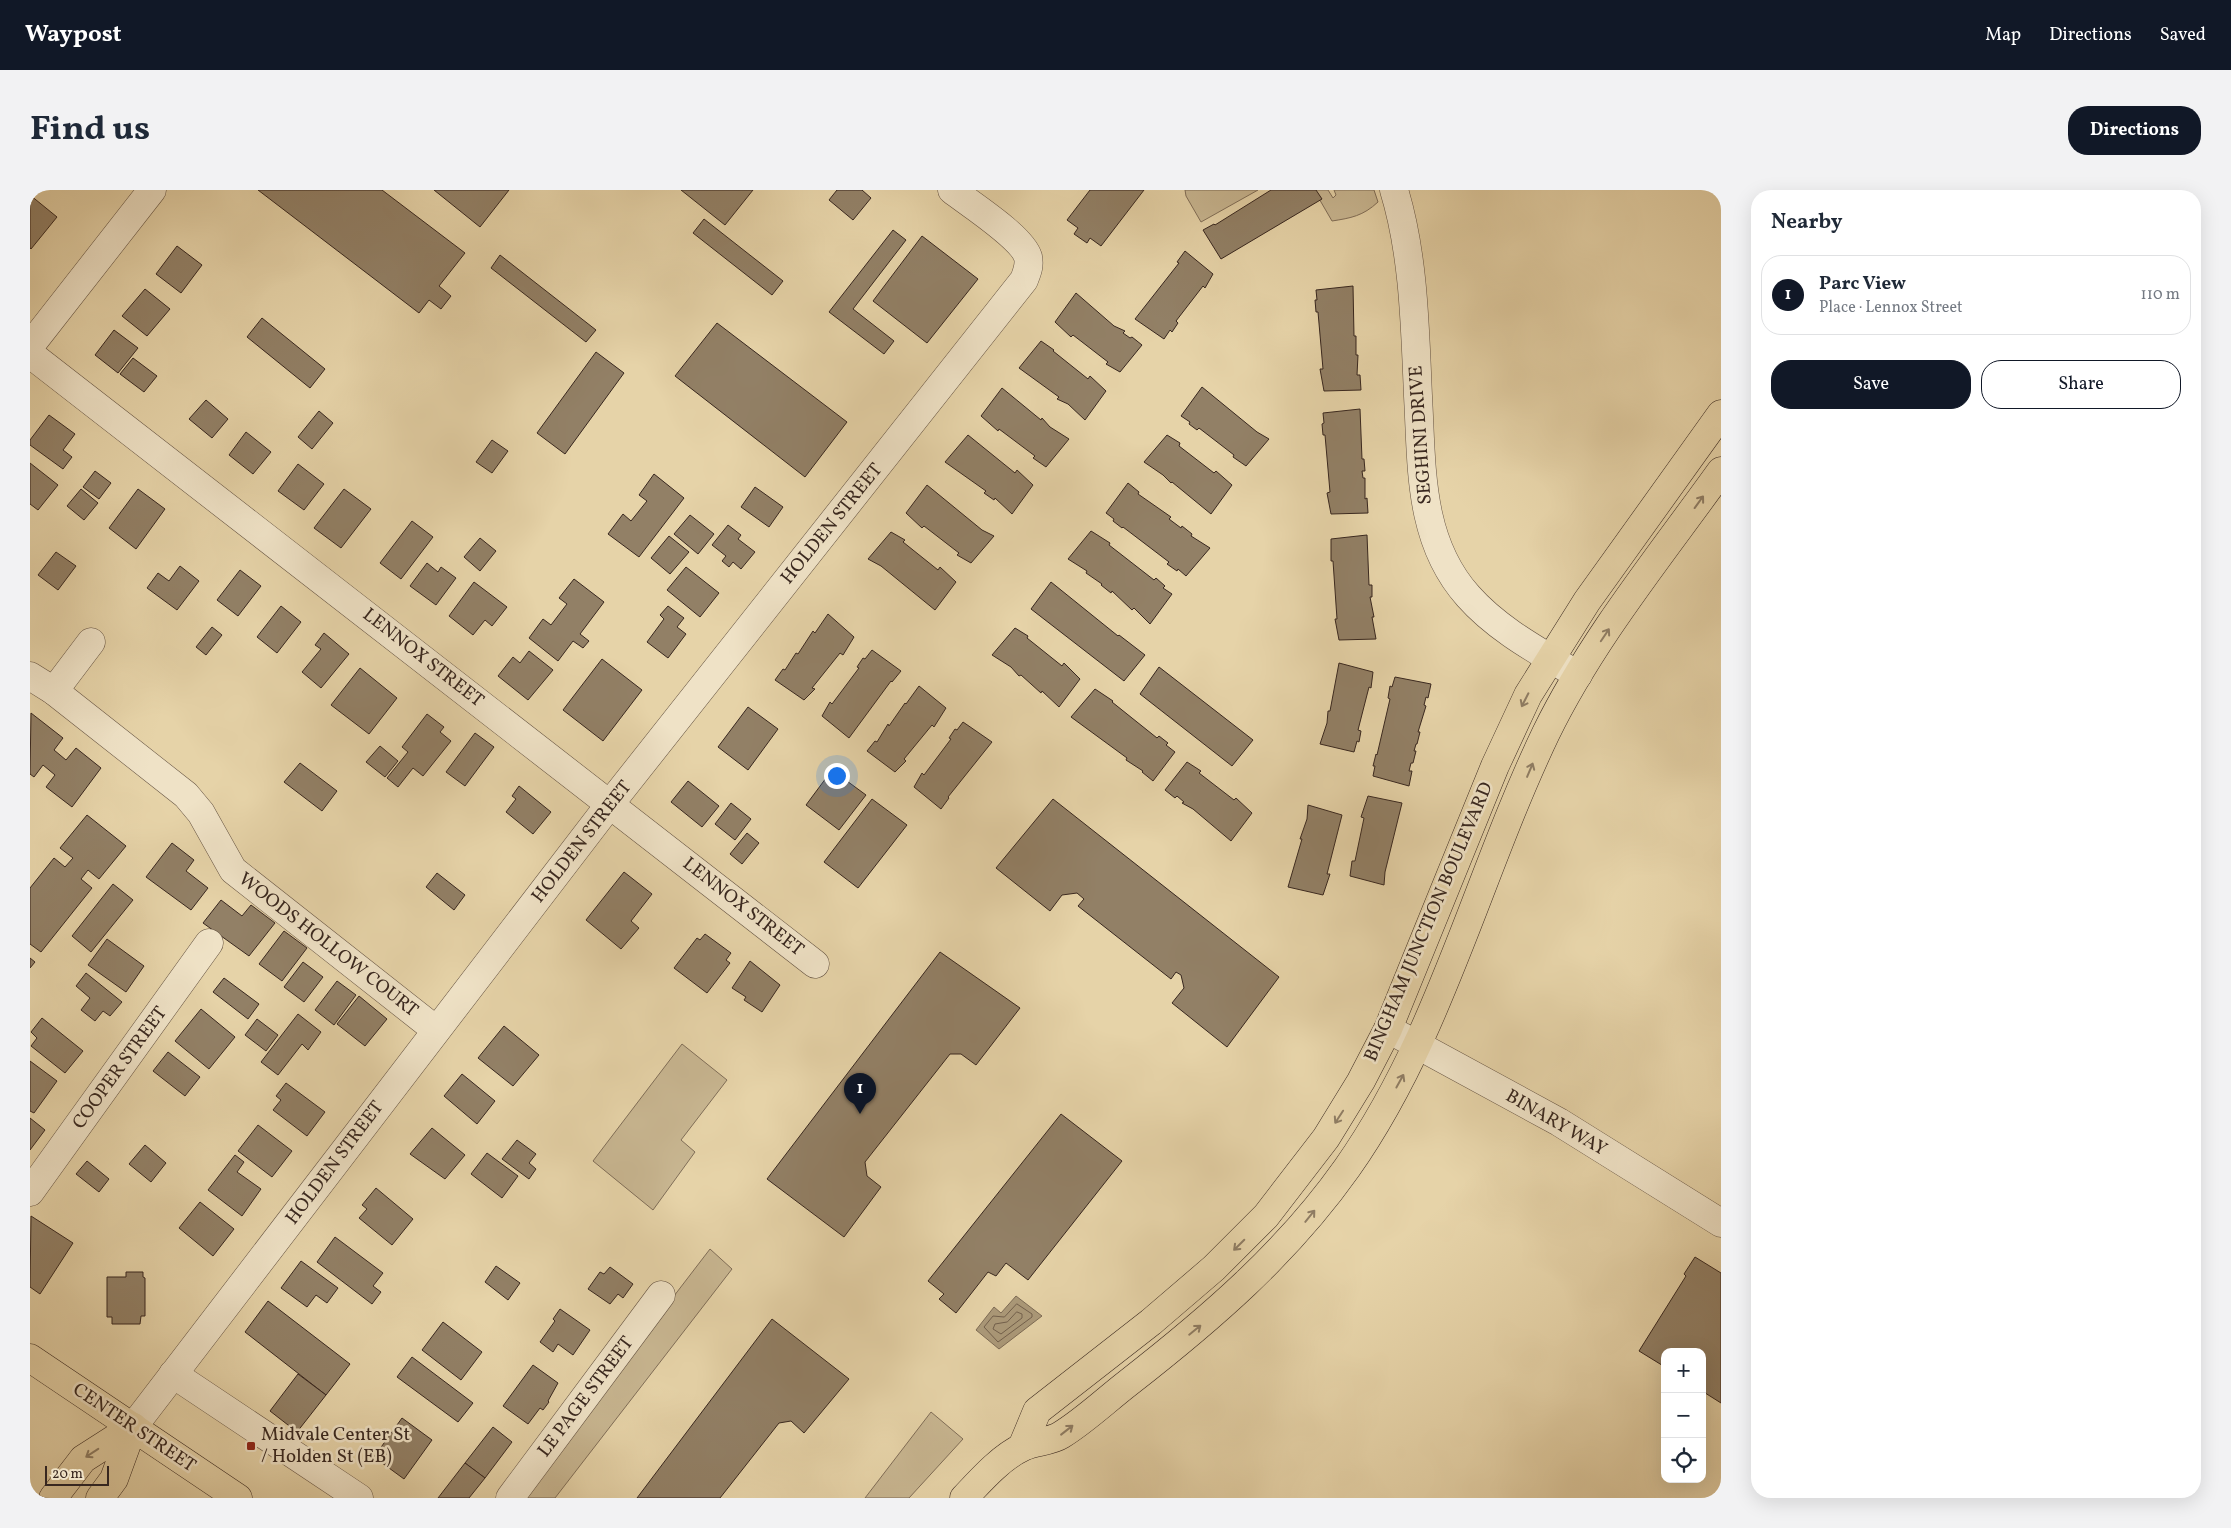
<!DOCTYPE html>
<html lang="en">
<head>
<meta charset="utf-8">
<style>
	body { margin:0; font-family:Vollkorn,serif; background:#f2f2f3; color:#1f2937 }
	.controls { position:absolute; right:15px; bottom:15px; display:grid; overflow:hidden; border-radius:10px; box-shadow:0 5px 20px #0002 }
	.controls button { width:45px; height:45px; display:grid; place-items:center; padding:0; border:0; border-bottom:1px solid #e0e1e3; background:#fff; color:#1f2937; font:25px sans-serif }
	.scale { position:absolute; left:15px; bottom:12px; width:64px; box-sizing:border-box; padding-left:5px; border:2px solid #38271f; border-top:0; font-size:14px; line-height:18px; white-space:nowrap; color:#38271f; -webkit-text-stroke:4px #efe2c6; paint-order:stroke }
	.you { position:absolute; left:806px; top:585px; width:18px; height:18px; margin:-12px; border:4px solid #fff; border-radius:50%; background:#1a73e8; box-shadow:0 0 0 8px #1a73e833 }
	.badge { display:grid; place-items:center; width:32px; height:32px; border-radius:50%; background:#111827; color:#fff; font-size:16px; font-weight:700 }
	.pin { position:absolute; translate:-50% -41px; filter:drop-shadow(0 1px 2px #0008) }
	.pin::after { content:''; position:absolute; top:26px; width:18px; height:15px; background:inherit; clip-path:polygon(0 0,100% 0,50% 100%) }
	.list { margin:0; padding:0; list-style:none }
	h2 { display:flex; justify-content:space-between; align-items:center; height:65px; margin:0; padding:0 20px; font-size:21px }
	h2 small { font-size:16px; font-weight:400; color:#747a83 }
	.list li { display:grid; grid-template-columns:32px 1fr auto; gap:15px; align-items:center; box-sizing:border-box; height:80px; margin:0 10px 10px; padding:0 10px; border:1px solid #e0e1e3; border-radius:20px }
	.list b { display:block; font-size:19px; white-space:nowrap }
	.list p { margin:0; font-size:16px; white-space:nowrap; color:#747a83 }
	.list em { font-size:16px; font-style:normal; color:#747a83 }
	.actions { display:flex; gap:10px; padding:15px 20px }
	.actions a { flex:1; padding:11px 0; border:1px solid #111827; border-radius:20px; text-align:center; font-size:18px; color:#111827 }
	.actions .main { background:#111827; color:#fff }
	.icon { flex:none; width:28px; height:28px; fill:none; stroke:currentColor; stroke-width:2; stroke-linecap:round; stroke-linejoin:round }
	.map { position:relative; flex:none; width:1691px; height:1308px; overflow:hidden; border-radius:20px }
	header { display:flex; align-items:center; gap:30px; box-sizing:border-box; height:70px; padding:0 25px; background:#111827; color:#fff }
	header strong { font-size:24px }
	nav { display:flex; gap:28px; margin-inline-start:auto; font-size:18px }
	.intro { display:flex; align-items:center; justify-content:space-between; box-sizing:border-box; height:120px; padding:0 30px }
	h1 { margin:0; font-size:35px }
	.button { padding:12px 22px; border-radius:20px; background:#111827; color:#fff; font-size:18px; font-weight:700 }
	main { display:flex; gap:30px; padding:0 30px }
	aside { flex:1; background:#fff; border-radius:20px; box-shadow:0 5px 20px #0002 }
	.map>svg:first-child { display:block }
	.green { fill:#c8b691; stroke:#806e58 }
	.water { fill:#ab9979; stroke:#7d6b55 }
	.lines { fill:none; stroke-linecap:round; stroke-linejoin:round }
	.shore { stroke:#72604c; stroke-width:1 }
	.building { fill:#928066; stroke:#38271f }
	.minor-casing { stroke:#645241; stroke-width:29 }
	.major-casing { stroke:#38271f; stroke-width:29 }
	.minor { stroke:#efe2c6; stroke-width:28 }
	.major { stroke:#e6d3a8; stroke-width:28 }
	.oneway { stroke:#8f7d64 }
	.poi-dot { fill:#8f2418; stroke:#efe2c6; stroke-width:2 }
	.labels { text-anchor:middle; dominant-baseline:central; stroke-width:5; stroke-linejoin:round; paint-order:stroke }
	.street-label { font-size:19px; fill:#38271f; stroke:#efe2c6 }
	.poi-label { font-size:19px; fill:#38271f; stroke:#efe2c6; text-anchor:start }
</style>
</head>
<body>
<header>
<strong>Waypost</strong>
<nav><a>Map</a><a>Directions</a><a>Saved</a></nav>
</header>
<div class="intro"><h1>Find us</h1><a class="button">Directions</a></div>
<main>
<div class="map">
<svg width="1691" height="1308" viewBox="0 0 1691 1308">
	<rect width="100%" height="100%" fill="#e6d3a8"/>
	<filter id="stains"><feTurbulence type="fractalNoise" baseFrequency=".004" numOctaves="4"/><feColorMatrix values="0 0 0 0 .2 0 0 0 0 .09 0 0 0 0 .02 0 0 0 .5 -.17"/></filter>
	<radialGradient id="worn" r=".72"><stop offset=".6" stop-color="#630" stop-opacity="0"/><stop offset="1" stop-color="#630" stop-opacity=".3"/></radialGradient>
	<!-- green -->
	<g class="green">
		<path d="M1155 0H1228L1171 32 1156 6Z"/>
		<path d="M1284 0H1298L1303 8 1306 5 1304 0H1344L1348 12C1333 26 1321 28 1302 31Z"/>
		<path d="M652 854 697 890 651 950 665 962 623 1020 563 971Z"/>
		<path d="M680 1059 702 1079 525 1308H489Z"/>
		<path d="M901 1222 933 1249 879 1308H835Z"/>
	</g>
	<!-- water -->
	<path class="water" d="M986 1106 1012 1126 969 1159 946 1140 964 1117 971 1123Z"/>
	<g class="lines">
		<!-- shore -->
		<g class="shore">
			<path d="M987 1114 1002 1124V1127L968 1152 954 1137 963 1126 974 1127Z"/>
			<path d="M987 1122 992 1124V1128L971 1144 963 1139 965 1134 977 1132Z"/>
		</g>
	</g>
	<!-- building -->
	<g class="building">
		<path d="M228 0H352L435 63 409 96 421 106 411 119 399 110 389 123Z"/>
		<path d="M404 0H479L450 37Z"/>
		<path d="M651 0H723L695 35Z"/>
		<path d="M807 0H832L841 8 823 30 799 10Z"/>
		<path d="M1060 0H1114L1071 56 1060 48 1057 53 1044 44 1048 38 1037 30Z"/>
		<path d="M1241 0H1286L1292 9 1191 69 1173 40 1184 34 1185 35Z"/>
		<path d="M0 5 27 27 1 59 0 58Z"/>
		<path d="M674 29 753 91 742 105 663 43Z"/>
		<path d="M863 40 876 50 823 119 864 151 854 164 799 122Z"/>
		<path d="M892 46 948 89 897 153 843 111Z"/>
		<path d="M147 56 172 75 151 103 126 84Z"/>
		<path d="M1155 61 1183 84 1175 98 1173 96 1146 131 1148 133 1142 142 1140 140 1134 149 1105 129 1149 73 1147 72Z"/>
		<path d="M470 65 566 140 556 152 461 78Z"/>
		<path d="M1323 96 1324 146H1326V165H1328L1327 185H1330L1331 200 1294 201 1290 179H1293L1288 122H1286L1285 110H1287L1286 100Z"/>
		<path d="M115 99 140 119 117 146 92 126Z"/>
		<path d="M1046 103 1084 136 1095 141 1093 143 1100 148 1102 147 1112 155 1090 182 1076 174 1078 172 1043 145 1041 147 1025 132Z"/>
		<path d="M232 128 295 179 280 198 217 147Z"/>
		<path d="M687 133 817 232 775 287 645 186Z"/>
		<path d="M84 140 108 158 88 183 65 165Z"/>
		<path d="M1011 151 1024 160 1023 161 1058 189 1060 186 1076 201 1055 230 1038 214 1027 209 1029 207 989 178Z"/>
		<path d="M566 162 594 183 535 264 507 243Z"/>
		<path d="M103 168 127 186 114 202 90 184Z"/>
		<path d="M1172 197 1227 242 1239 249 1216 276 1203 267 1204 265 1169 238 1167 240 1159 234 1160 232 1151 226Z"/>
		<path d="M972 198 1011 230 1012 228 1020 237 1039 249 1016 277 1003 268 1005 266 969 239 968 241 951 226Z"/>
		<path d="M176 210 198 229 182 248 159 229Z"/>
		<path d="M1330 219 1332 269H1334L1335 281H1332L1333 288H1335V309L1337 308 1338 323 1301 324 1297 303 1300 302 1295 245H1293L1292 234 1294 233 1293 223Z"/>
		<path d="M289 221 303 233 282 259 268 247Z"/>
		<path d="M19 225 45 244 33 260 42 267 33 279 0 255V250Z"/>
		<path d="M216 242 241 262 223 284 199 265Z"/>
		<path d="M938 245 985 283 987 280 1003 295 982 324 965 308 964 310 954 303 956 301 915 272Z"/>
		<path d="M1137 245 1150 253 1149 256 1184 283 1186 281 1202 295 1181 324 1142 292 1141 293 1133 285 1114 272Z"/>
		<path d="M462 250 478 261 462 283 446 272Z"/>
		<path d="M0 273 28 295 8 320 0 314Z"/>
		<path d="M268 274 294 294 274 320 248 301Z"/>
		<path d="M65 281 81 293 69 309 53 297Z"/>
		<path d="M624 284 654 308 609 367 578 344 593 324 601 331 617 311 609 305Z"/>
		<path d="M1098 293 1109 302 1108 304 1141 327 1139 329 1151 338 1152 336 1162 344 1161 346 1180 358 1156 386 1148 379 1147 381 1137 374 1139 372 1093 337 1092 338 1083 331 1084 329 1076 323Z"/>
		<path d="M897 295 952 340 964 346 941 373 927 365 929 363 894 336 892 338 876 323Z"/>
		<path d="M725 297 753 317 739 337 711 317Z"/>
		<path d="M51 299 68 313 54 330 37 316Z"/>
		<path d="M108 299 135 319 106 359 79 338Z"/>
		<path d="M314 299 341 319 311 358 284 338Z"/>
		<path d="M660 325 684 344 668 364 644 344Z"/>
		<path d="M382 331 403 347 371 389 350 373Z"/>
		<path d="M698 335 711 345 708 349 725 362 711 379 703 372 699 377 692 371 696 366 682 355Z"/>
		<path d="M1061 341 1080 353 1079 355 1124 390 1126 388 1135 396 1133 398 1142 404 1120 434 1104 418 1102 420 1082 401 1081 403 1071 395 1072 394 1056 383 1057 381 1038 369Z"/>
		<path d="M861 342 875 350 873 352 908 380 910 377 926 392 905 420 851 376 838 369Z"/>
		<path d="M1337 345 1339 395H1342V407H1340L1344 427H1342L1346 449 1309 450 1305 429H1307L1303 371H1301V349Z"/>
		<path d="M639 346 659 362 640 384 621 368Z"/>
		<path d="M450 348 466 361 450 381 434 367Z"/>
		<path d="M26 362 46 376 28 400 8 385Z"/>
		<path d="M397 373 408 382 411 377 426 388 406 415 380 396Z"/>
		<path d="M150 376 169 391 147 420 117 398 128 383 139 391Z"/>
		<path d="M656 377 689 403 670 427 637 400Z"/>
		<path d="M210 380 231 396 208 426 187 410Z"/>
		<path d="M544 389 574 412 550 444 559 451 553 458 543 451 528 471 499 448 513 429 521 435 537 414 529 408Z"/>
		<path d="M444 392 477 417 462 436 455 430 443 445 419 426Z"/>
		<path d="M1021 392 1088 446 1089 445 1115 465 1094 491 1001 419Z"/>
		<path d="M251 416 271 432 247 463 227 447Z"/>
		<path d="M638 416 654 428 647 437 656 444 638 468 617 452 634 429 630 425Z"/>
		<path d="M798 424 824 447 813 465 810 463 782 498 785 499 774 510 745 490 753 479 755 480 766 463 768 464 783 441 785 443Z"/>
		<path d="M182 437 192 445 176 465 166 457Z"/>
		<path d="M985 438 998 446 997 448 1032 476 1034 473 1050 489 1029 517 1012 501 1011 503 991 485 989 486 981 477 962 465Z"/>
		<path d="M294 443 319 464 291 498 272 482 291 459 285 455Z"/>
		<path d="M842 460 871 481 862 492 861 491 819 548 792 526 800 512 802 514 829 478 827 477 833 468 835 469Z"/>
		<path d="M499 461 523 480 498 510 468 486 483 467 490 473Z"/>
		<path d="M572 469 612 500 573 551 533 520Z"/>
		<path d="M1309 473 1343 482 1341 498 1339 497 1328 540 1331 541 1329 552 1327 551 1324 562 1290 554 1297 533 1298 521H1300Z"/>
		<path d="M1129 477 1223 550 1202 576 1110 504Z"/>
		<path d="M330 478 367 508 339 544 301 515Z"/>
		<path d="M1365 487 1401 494 1398 508 1396 507 1394 515 1396 516 1388 542H1390L1387 554H1386L1384 561H1386L1383 573H1381L1379 581H1382L1379 596 1343 586 1345 576H1343L1346 564 1347 565 1360 509 1358 508 1360 496 1362 497Z"/>
		<path d="M889 496 916 518 904 537 902 535 874 569 876 571 865 582 837 561 845 551 847 552 858 534 859 536 875 513 876 514Z"/>
		<path d="M1065 499 1083 511 1082 512 1127 548 1129 546 1138 553 1136 555 1145 562 1123 591 1112 582 1113 581 1096 570 1097 568 1041 527Z"/>
		<path d="M718 517 748 539 718 580 688 557Z"/>
		<path d="M1 523 33 548 24 560 36 570 46 558 71 578 42 617 16 597 25 585 13 575 4 587 0 584Z"/>
		<path d="M397 524 414 537 410 542 421 551 393 586 383 578 368 597 357 588 378 562 372 557Z"/>
		<path d="M933 532 962 552 918 607 919 608 911 619 884 597 892 583 894 585 921 549 919 548 925 539 927 540Z"/>
		<path d="M445 543 464 557 435 596 416 582Z"/>
		<path d="M350 556 368 571 355 587 336 572Z"/>
		<path d="M1157 572 1171 581 1169 583 1204 610 1206 608 1222 623 1201 651 1163 619 1152 613 1154 612 1147 606 1145 608 1135 600Z"/>
		<path d="M270 573 307 601 292 621 254 592Z"/>
		<path d="M802 580 836 605 809 640 776 615Z"/>
		<path d="M658 591 689 616 672 637 641 612Z"/>
		<path d="M489 596 521 622 503 644 476 622 486 609 482 606Z"/>
		<path d="M1338 606 1372 613 1355 682 1354 695 1320 686 1322 671H1325L1334 628 1331 627Z"/>
		<path d="M842 609 877 635 828 698 794 672Z"/>
		<path d="M1023 609 1249 787 1197 857 1142 813 1154 798 1151 785 1146 782 1141 789 1048 716 1054 709 1047 703 1032 705 1020 721 966 678Z"/>
		<path d="M701 613 721 629 705 650 685 634Z"/>
		<path d="M1278 615 1312 625 1297 684H1300L1293 705 1258 697 1272 649H1270L1277 629Z"/>
		<path d="M57 625 96 656 69 689 58 680 51 689 62 698 11 762 0 754V698L24 668 35 677 43 668 30 658Z"/>
		<path d="M717 643 729 653 712 674 700 664Z"/>
		<path d="M142 653 164 670 156 681 178 698 161 720 116 687Z"/>
		<path d="M594 682 622 704 601 731 609 738 591 759 556 730Z"/>
		<path d="M407 683 435 705 424 720 396 697Z"/>
		<path d="M83 694 103 710 61 762 42 746Z"/>
		<path d="M191 710 212 726 221 715 245 733 219 766 173 733Z"/>
		<path d="M254 741 277 758 252 791 229 774Z"/>
		<path d="M675 744 701 763 696 770 700 773 677 803 644 778 667 748 670 750Z"/>
		<path d="M77 749 114 776 96 802 58 775Z"/>
		<path d="M910 762 990 818 946 875 931 864H920L835 972 837 986 851 997 814 1047 737 989Z"/>
		<path d="M0 768 5 772 0 778Z"/>
		<path d="M720 771 750 795 732 822 714 810 716 807 702 798Z"/>
		<path d="M273 772 293 787 274 812 254 797Z"/>
		<path d="M56 783 92 812 80 826 73 821 65 831 51 820 60 808 46 796Z"/>
		<path d="M194 788 229 814 218 829 183 802Z"/>
		<path d="M307 791 326 805 304 835 285 820Z"/>
		<path d="M329 806 357 829 335 856 307 834Z"/>
		<path d="M171 819 205 847 179 879 145 851Z"/>
		<path d="M268 824 291 842 278 860 272 854 248 885 231 872Z"/>
		<path d="M12 828 53 861 35 883 1 856 7 848 1 842Z"/>
		<path d="M227 829 248 845 236 861 215 845Z"/>
		<path d="M474 836 509 865 483 896 448 868Z"/>
		<path d="M138 862 170 887 155 906 123 881Z"/>
		<path d="M0 871 27 891 4 923 0 921Z"/>
		<path d="M432 884 465 911 447 934 414 906Z"/>
		<path d="M256 893 295 922 277 946 243 920 251 910 246 906Z"/>
		<path d="M1031 924 1092 971 998 1090 976 1073 966 1086 958 1082 926 1123 909 1109 914 1104 898 1091Z"/>
		<path d="M0 928 15 940 0 960Z"/>
		<path d="M228 935 262 961 242 987 208 961Z"/>
		<path d="M402 938 435 965 415 989 380 964Z"/>
		<path d="M487 950 506 964 499 973 506 979 499 989 472 969Z"/>
		<path d="M115 955 136 973 121 992 99 974Z"/>
		<path d="M457 963 488 986 472 1008 441 984Z"/>
		<path d="M205 965 214 972 207 982 231 999 212 1026 178 1000Z"/>
		<path d="M57 971 79 989 69 1002 46 984Z"/>
		<path d="M346 998 383 1029 362 1055 329 1028 337 1019 332 1015Z"/>
		<path d="M170 1012 204 1039 183 1066 149 1038Z"/>
		<path d="M1 1026 43 1053 10 1104 0 1097Z"/>
		<path d="M305 1047 353 1083 343 1096 351 1102 342 1114 287 1072Z"/>
		<path d="M1665 1067 1691 1083V1213L1672 1201V1162H1635V1177L1609 1161 1656 1086 1654 1084Z"/>
		<path d="M271 1071 308 1098 297 1113 286 1105 277 1117 251 1098Z"/>
		<path d="M466 1076 490 1093 478 1110 455 1092Z"/>
		<path d="M580 1077 603 1094 593 1108 588 1104 580 1114 558 1099 570 1082 574 1084Z"/>
		<path d="M96 1082H113V1087L115 1088V1126H111L110 1134H82V1127H77V1087H96Z"/>
		<path d="M238 1111 320 1174 296 1205 215 1142Z"/>
		<path d="M530 1119 560 1140 543 1165 528 1154 523 1162 510 1152 525 1131 523 1129Z"/>
		<path d="M742 1129 819 1189 774 1243 761 1231 749 1233 690 1308H607Z"/>
		<path d="M413 1132 452 1162 431 1190 392 1160Z"/>
		<path d="M382 1167 443 1213 428 1232 367 1187Z"/>
		<path d="M503 1175 528 1193 518 1211 519 1212 513 1220 510 1218 498 1234 473 1216Z"/>
		<path d="M268 1184 296 1205 267 1242 240 1221Z"/>
		<path d="M372 1228 402 1250 374 1289 344 1267Z"/>
		<path d="M463 1237 482 1252 455 1288 435 1273Z"/>
		<path d="M435 1273 455 1288 439 1308H408Z"/>
	</g>
	<g class="lines">
		<defs>
			<g id="minor">
				<path d="M1364 0C1384 65 1385 138 1388 206 1392 276 1388 350 1438 406 1468 440 1510 462 1548 485"/>
				<path d="M0 156 122 0"/>
				<path d="M0 164 785 774"/>
				<path d="M0 486 24 501 156 605 171 623 203 680 406 840"/>
				<path d="M24 501 61 452"/>
				<path d="M1358 839 1529 932 1691 1033"/>
				<path d="M0 1002 179 753"/>
				<path d="M143 1184 329 1308"/>
				<path d="M103 1237 580 614 994 90C997 82 1000 76 998 67 992 47 940 14 922 0"/>
				<path d="M480 1308 631 1105"/>
			</g>
			<g id="major">
				<path d="M0 1168 208 1308"/>
				<path d="M992 1257 1007 1221 1121 1132 1184 1078 1236 1026 1296 948 1331 891 1358 839 1465 576 1498 505 1557 411 1691 224"/>
				<path d="M23 1308 53 1269 103 1237"/>
				<path d="M70 1308 84 1289 103 1237"/>
				<path d="M934 1308C950 1291 971 1267 993 1257 1005 1251 1020 1252 1031 1245 1054 1231 1076 1210 1098 1193 1180 1129 1257 1063 1317 978 1410 846 1447 687 1516 543 1562 449 1630 366 1691 281"/>
			</g>
		</defs>
		<!-- minor casing -->
		<use href="#minor" class="minor-casing"/>
		<!-- major casing -->
		<use href="#major" class="major-casing"/>
		<!-- minor -->
		<use href="#minor" class="minor"/>
		<!-- major -->
		<use href="#major" class="major"/>
	</g>
	<!-- one-way arrows -->
	<defs><path id="oneway-shaft" d="M-6 0H5M1.5-3L5.5 0L1.5 3" fill="none" stroke-width="1.6" stroke-linecap="round" stroke-linejoin="round" transform="scale(1.25)"/></defs>
	<g class="oneway">
		<use href="#oneway-shaft" transform="translate(1669 312) rotate(-54)"/>
		<use href="#oneway-shaft" transform="translate(1575 445) rotate(-56)"/>
		<use href="#oneway-shaft" transform="translate(1495 510) rotate(117)"/>
		<use href="#oneway-shaft" transform="translate(1500 580) rotate(-67)"/>
		<use href="#oneway-shaft" transform="translate(1370 891) rotate(-61)"/>
		<use href="#oneway-shaft" transform="translate(1309 927) rotate(123)"/>
		<use href="#oneway-shaft" transform="translate(1280 1026) rotate(-51)"/>
		<use href="#oneway-shaft" transform="translate(1209 1055) rotate(135)"/>
		<use href="#oneway-shaft" transform="translate(1165 1140) rotate(-39)"/>
		<use href="#oneway-shaft" transform="translate(1037 1240) rotate(-38)"/>
		<use href="#oneway-shaft" transform="translate(62 1263) rotate(147)"/>
	</g>
	<!-- markers -->
	<rect class="poi-dot" x="216" y="1251" width="10" height="10" rx="2.5"/>
	<g class="labels">
		<!-- street labels -->
		<g class="street-label">
			<text transform="translate(1391 245) rotate(-94)">SEGHINI DRIVE</text>
			<text transform="translate(802 334) rotate(-51)">HOLDEN STREET</text>
			<text transform="translate(393 468) rotate(38)">LENNOX STREET</text>
			<text transform="translate(552 652) rotate(-52)">HOLDEN STREET</text>
			<text transform="translate(713 717) rotate(38)">LENNOX STREET</text>
			<text transform="translate(1399 732) rotate(-67)">BINGHAM JUNCTION BOULEVARD</text>
			<text transform="translate(298 755) rotate(38)">WOODS HOLLOW COURT</text>
			<text transform="translate(90 878) rotate(-54)">COOPER STREET</text>
			<text transform="translate(1526 933) rotate(30)">BINARY WAY</text>
			<text transform="translate(305 973) rotate(-53)">HOLDEN STREET</text>
			<text transform="translate(556 1207) rotate(-53)">LE PAGE STREET</text>
			<text transform="translate(104 1238) rotate(34)">CENTER STREET</text>
		</g>
		<!-- poi labels -->
		<g class="poi-label">
			<text x="231" y="1245">Midvale Center St<tspan x="231" dy="22">/ Holden St (EB)</tspan></text>
		</g>
	</g>
	<rect width="100%" height="100%" filter="url(#stains)"/>
	<rect width="100%" height="100%" fill="url(#worn)"/>
</svg>
<div class="controls">
<button>+</button>
<button>−</button>
<button><svg class="icon" aria-label="locate" viewBox="0 0 24 24"><circle cx="12" cy="12" r="6"/><path d="M12 2v4M12 18v4M2 12h4M18 12h4"/></svg></button>
</div>
<div class="scale">20 m</div>
<div class="you"></div>
<div class="pin badge" style="left:830px;top:924px">1</div>
</div>
<aside>
<h2>Nearby<small></small></h2>
<ul class="list">
<li><span class="badge">1</span><div><b>Parc View</b><p>Place · Lennox Street</p></div><em>110 m</em></li>
</ul>
<div class="actions"><a class="main">Save</a><a>Share</a></div>
</aside>
</main>
</body>
</html>
